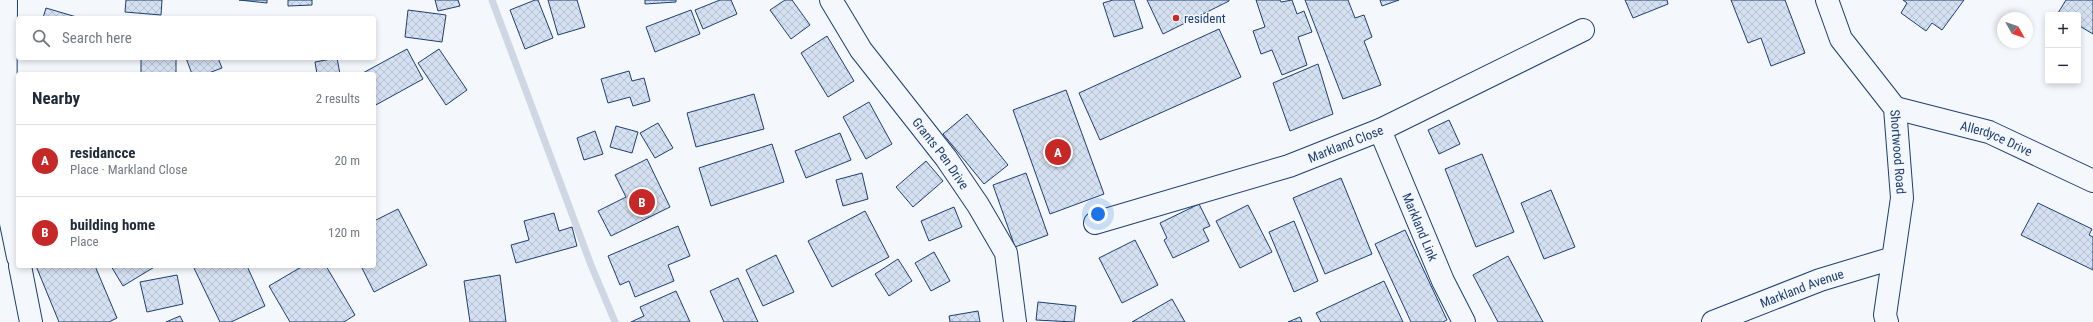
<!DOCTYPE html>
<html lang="en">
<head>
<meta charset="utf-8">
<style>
	body { margin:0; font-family:"Roboto Condensed",sans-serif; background:#f2f2f3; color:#1f2937 }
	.controls { position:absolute; right:12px; top:12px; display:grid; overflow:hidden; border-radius:4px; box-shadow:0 2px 6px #0003 }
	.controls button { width:36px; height:36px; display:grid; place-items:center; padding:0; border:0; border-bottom:1px solid #e0e1e3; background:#fff; color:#1f2937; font:20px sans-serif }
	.compass { position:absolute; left:1997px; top:12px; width:36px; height:36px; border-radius:50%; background:#fff; box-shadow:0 2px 6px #0003; rotate:130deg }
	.you { position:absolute; left:1098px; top:214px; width:14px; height:14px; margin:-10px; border:3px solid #fff; border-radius:50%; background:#1a73e8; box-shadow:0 0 0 6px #1a73e833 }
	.badge { display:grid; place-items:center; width:26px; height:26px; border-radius:50%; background:#c62828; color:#fff; font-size:13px; font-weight:700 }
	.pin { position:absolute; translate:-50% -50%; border:2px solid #fff; box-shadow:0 1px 4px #0006 }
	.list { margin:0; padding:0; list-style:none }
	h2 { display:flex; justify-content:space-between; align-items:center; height:52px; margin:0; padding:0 16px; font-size:17px }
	h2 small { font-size:13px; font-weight:400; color:#747a83 }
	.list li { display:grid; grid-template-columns:26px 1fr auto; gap:12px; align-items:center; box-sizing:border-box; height:72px; padding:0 16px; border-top:1px solid #e0e1e3 }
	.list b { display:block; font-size:15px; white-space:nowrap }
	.list p { margin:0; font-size:13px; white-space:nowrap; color:#747a83 }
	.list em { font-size:13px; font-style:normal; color:#747a83 }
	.icon { flex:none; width:22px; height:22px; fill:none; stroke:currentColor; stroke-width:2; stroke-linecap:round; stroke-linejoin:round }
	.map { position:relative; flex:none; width:2093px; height:322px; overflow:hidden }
	.search { position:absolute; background:#fff; box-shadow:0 2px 6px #0003; left:16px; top:16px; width:360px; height:44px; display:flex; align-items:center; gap:10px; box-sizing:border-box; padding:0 14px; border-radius:4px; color:#747a83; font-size:15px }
	.panel { position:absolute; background:#fff; box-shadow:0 2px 6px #0003; left:16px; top:72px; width:360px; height:196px; border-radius:4px }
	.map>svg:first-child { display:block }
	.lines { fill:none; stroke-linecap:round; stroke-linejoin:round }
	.stream { stroke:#cfd7e4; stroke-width:7 }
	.building { fill:url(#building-cross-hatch); stroke:#1d3f73 }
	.minor-casing { stroke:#1d3f73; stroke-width:24 }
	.major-casing { stroke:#1d3f73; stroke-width:24 }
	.minor { stroke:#f4f7fb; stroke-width:22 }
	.major { stroke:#f4f7fb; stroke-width:22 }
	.poi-dot { fill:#c62828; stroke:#f4f7fb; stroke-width:1.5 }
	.labels { text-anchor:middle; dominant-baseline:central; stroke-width:3; stroke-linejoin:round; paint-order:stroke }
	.poi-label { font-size:13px; fill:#1d3f73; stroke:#f4f7fb; text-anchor:start }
	.street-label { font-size:13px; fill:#1d3f73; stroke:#f4f7fb }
</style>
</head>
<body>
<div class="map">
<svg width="2093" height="322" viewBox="0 0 2093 322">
	<defs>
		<pattern id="building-cross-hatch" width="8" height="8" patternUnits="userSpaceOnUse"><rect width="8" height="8" fill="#d5e0f0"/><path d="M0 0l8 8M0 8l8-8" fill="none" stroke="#b6c1d1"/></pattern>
	</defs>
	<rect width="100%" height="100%" fill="#f4f7fb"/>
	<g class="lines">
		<!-- stream -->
		<path class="stream" d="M492 0 591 265 615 322"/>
	</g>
	<!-- building -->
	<g class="building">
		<path d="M126 0H162L161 15 125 12Z"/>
		<path d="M239 0H267V3Z"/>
		<path d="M288 0H312V5L288 6Z"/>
		<path d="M435 0H458L460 6 438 11Z"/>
		<path d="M535 0H538L553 38 525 49 510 10Z"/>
		<path d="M548 0H577L585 27 558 35Z"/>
		<path d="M645 0H676V2L645 4Z"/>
		<path d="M720 0H731L737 14 703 29 695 10Z"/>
		<path d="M785 0H792L810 25 791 39 770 10Z"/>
		<path d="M1113 0H1134L1143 28 1114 37 1103 3Z"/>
		<path d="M1147 0H1229V1L1163 34Z"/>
		<path d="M1256 0H1280L1281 2 1292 0 1297 14 1304 11 1312 32 1298 37 1307 65 1282 75 1272 50 1261 54 1253 31 1265 27Z"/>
		<path d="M1305 0H1348L1355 18 1364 15 1372 37 1364 41 1381 85 1343 99Z"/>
		<path d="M1380 0H1399L1382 6Z"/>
		<path d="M1625 0H1667L1668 4 1633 18Z"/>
		<path d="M1731 0H1785L1805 53 1771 66 1761 38 1748 43Z"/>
		<path d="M1903 0H1964L1942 30 1932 23 1926 31 1901 13 1907 3Z"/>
		<path d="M2066 0H2093V34L2078 25V15H2062L2058 13Z"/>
		<path d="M46 8 80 18H43Z"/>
		<path d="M408 10 446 15 442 42 405 37Z"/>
		<path d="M691 10 700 34 655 52 646 27Z"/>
		<path d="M1219 29 1241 77 1100 140 1079 93Z"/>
		<path d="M827 36 854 81 828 97 801 53Z"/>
		<path d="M407 49 423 79 374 106V74H361Z"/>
		<path d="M439 49 467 90 446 105 418 63Z"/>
		<rect x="141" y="58" width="35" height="16"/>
		<path d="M186 58H218L222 68 206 74H192Z"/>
		<path d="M337 58 340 74H317L315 62Z"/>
		<path d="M1318 64 1333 114 1290 131 1273 83Z"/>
		<path d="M629 71 632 81 644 78 650 101 633 106 630 97 608 103 601 79Z"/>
		<path d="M1066 90 1104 194 1050 214 1013 110Z"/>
		<path d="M754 94 764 129 696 147 687 113Z"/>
		<path d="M869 102 892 144 866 159 843 117Z"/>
		<path d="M967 114 1008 165 984 184 943 134Z"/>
		<path d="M1449 120 1460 144 1439 154 1428 130Z"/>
		<path d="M658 123 673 148 655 158 640 133Z"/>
		<path d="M616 126 638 132 632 153 610 147Z"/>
		<path d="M595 131 603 154 584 160 577 138Z"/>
		<path d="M840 133 851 160 806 178 795 151Z"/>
		<path d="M772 144 784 182 711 206 699 168Z"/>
		<path d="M1482 154 1514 232 1476 247 1445 169Z"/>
		<path d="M647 159 670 207 611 236 598 211 626 197 615 175Z"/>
		<path d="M926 161 943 181 913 207 896 187Z"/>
		<path d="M862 173 868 199 843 206 836 180Z"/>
		<path d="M1026 173 1048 235 1015 247 993 185Z"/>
		<path d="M1341 178 1372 254 1325 274 1293 198Z"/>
		<path d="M1551 190 1575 247 1544 259 1521 203Z"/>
		<path d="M2038 203 2092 229 2089 235 2093 237V270L2021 235Z"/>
		<path d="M1199 204 1210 226 1203 229 1209 241 1173 258 1164 240 1167 238 1160 223Z"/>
		<path d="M1248 205 1272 252 1240 268 1216 221Z"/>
		<path d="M954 207 962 227 929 241 921 221Z"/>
		<path d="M398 209 427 265 374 292 361 266H374V221Z"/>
		<path d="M865 211 889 257 832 287 808 241Z"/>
		<path d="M554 213 559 231 572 227 577 246 516 263 511 245 529 240 524 221Z"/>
		<path d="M1294 221 1318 281 1294 292 1269 232Z"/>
		<path d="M678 226 690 256 668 265 674 281 635 297 629 281 620 285 608 256Z"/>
		<path d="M1405 230 1447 320 1443 322H1411L1375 244Z"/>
		<path d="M1135 240 1158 285 1122 303 1099 258Z"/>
		<path d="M934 252 950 281 931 291 915 263Z"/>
		<path d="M776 255 794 292 763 306 746 270Z"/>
		<path d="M1508 256 1543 322H1498L1473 275Z"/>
		<path d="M898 259 912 281 889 296 875 274Z"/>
		<path d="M36 266H95L117 318 109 322H59Z"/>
		<path d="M111 266H156L123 286Z"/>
		<path d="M193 266H247L265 306 231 322H220Z"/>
		<path d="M303 266H326L355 315 344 322H290L269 286Z"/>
		<path d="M177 275 183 304 147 312 140 282Z"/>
		<path d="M500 275 506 322H470L464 281Z"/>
		<path d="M738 278 758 322H724L710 291Z"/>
		<path d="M1384 281 1403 322H1321L1316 313Z"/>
		<path d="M676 291 690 322H631L644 316 640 307Z"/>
		<path d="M1172 299 1185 322H1132Z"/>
		<path d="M1038 302 1076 306 1074 322 1036 320Z"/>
		<path d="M978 311 980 322H950L949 316Z"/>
		<path d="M180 316 183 322H166Z"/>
		<path d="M1300 317 1302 322H1288Z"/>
	</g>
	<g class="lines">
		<defs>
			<g id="minor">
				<path d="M6 0 5 194 18 257"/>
				<path id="s1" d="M831 0 861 50 946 158 978 205 1006 253 1015 322"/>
				<path id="s2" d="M1895 108 1989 132 2093 181"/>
				<path id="s3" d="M1380 130 1443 281 1464 322"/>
				<path id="s4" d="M1095 223 1289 166 1380 130 1583 30"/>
				<path d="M20 266 31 322"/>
				<path id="s5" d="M1713 322 1820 280 1893 258"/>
			</g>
			<g id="major">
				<path id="s6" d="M1827 0 1841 39 1895 108 1902 198 1885 315 1887 322"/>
			</g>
		</defs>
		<!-- minor casing -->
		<use href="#minor" class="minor-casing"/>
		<!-- major casing -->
		<use href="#major" class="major-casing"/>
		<!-- minor -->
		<use href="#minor" class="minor"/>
		<!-- major -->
		<use href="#major" class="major"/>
	</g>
	<!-- markers -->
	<circle class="poi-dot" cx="1176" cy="18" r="4"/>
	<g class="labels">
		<!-- poi labels -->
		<g class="poi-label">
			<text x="1184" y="18">resident</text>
		</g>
		<!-- street labels -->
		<g class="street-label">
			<text stroke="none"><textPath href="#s2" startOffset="106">Allerdyce Drive</textPath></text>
			<text stroke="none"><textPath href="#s4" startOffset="263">Markland Close</textPath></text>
			<text stroke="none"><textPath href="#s6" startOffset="173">Shortwood Road</textPath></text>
			<text stroke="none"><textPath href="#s1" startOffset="189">Grants Pen Drive</textPath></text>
			<text stroke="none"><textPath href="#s3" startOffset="105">Markland Link</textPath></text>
			<text stroke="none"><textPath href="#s5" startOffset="95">Markland Avenue</textPath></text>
		</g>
	</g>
</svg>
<div class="controls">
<button>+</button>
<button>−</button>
</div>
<svg class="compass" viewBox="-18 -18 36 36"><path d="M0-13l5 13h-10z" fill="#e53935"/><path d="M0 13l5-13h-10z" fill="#747a83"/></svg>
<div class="you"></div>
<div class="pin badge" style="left:1058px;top:152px">A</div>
<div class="pin badge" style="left:642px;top:202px">B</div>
<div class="search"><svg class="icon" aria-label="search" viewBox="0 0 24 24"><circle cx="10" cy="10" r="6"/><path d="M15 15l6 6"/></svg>Search here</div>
<section class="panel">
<h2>Nearby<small>2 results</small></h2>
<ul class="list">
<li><span class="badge">A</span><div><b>residancce</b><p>Place · Markland Close</p></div><em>20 m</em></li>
<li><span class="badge">B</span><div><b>building home</b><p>Place</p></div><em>120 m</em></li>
</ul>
</section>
</div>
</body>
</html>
